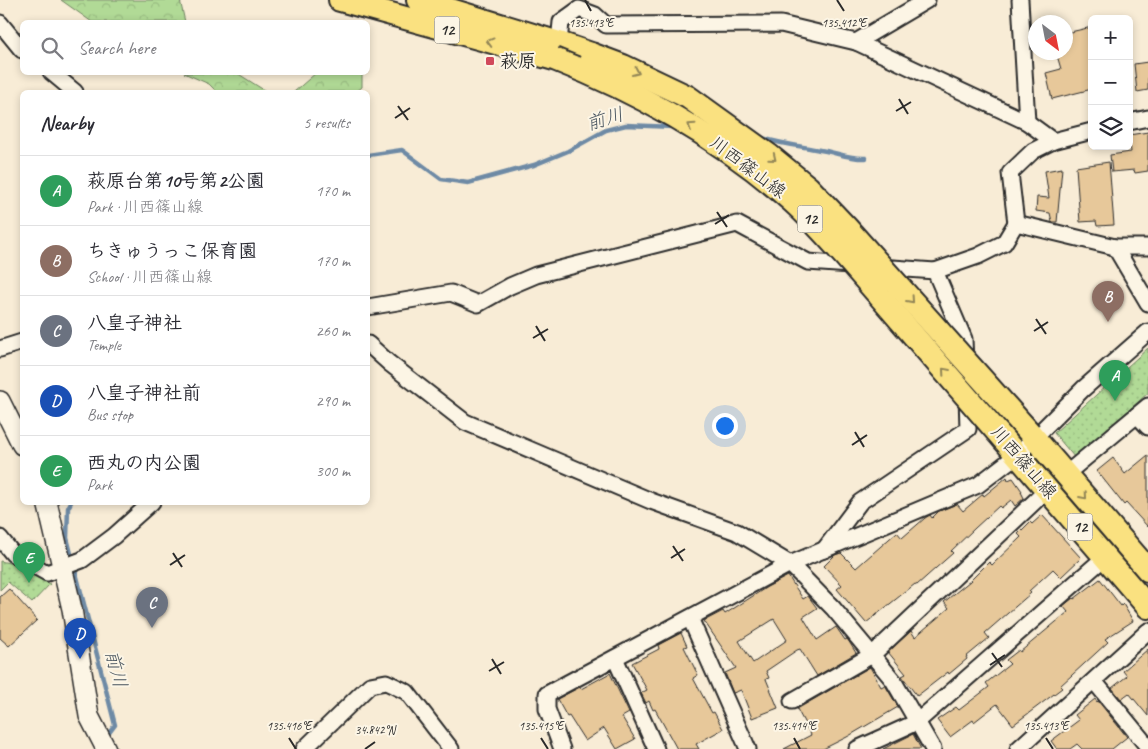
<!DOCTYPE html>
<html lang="en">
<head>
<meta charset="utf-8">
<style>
	body { margin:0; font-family:Caveat,"Klee One",sans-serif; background:#f2f2f3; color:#2b2b33 }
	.controls { position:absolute; right:15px; top:15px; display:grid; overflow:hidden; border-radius:8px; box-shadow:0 2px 8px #0003 }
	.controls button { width:45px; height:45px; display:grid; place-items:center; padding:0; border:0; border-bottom:1px solid #e1e1e2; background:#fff; color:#2b2b33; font:25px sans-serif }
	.compass { position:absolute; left:1028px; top:15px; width:45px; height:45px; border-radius:50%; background:#fff; box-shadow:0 2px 8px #0003; rotate:148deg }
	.you { position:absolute; left:724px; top:425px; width:18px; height:18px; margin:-12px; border:4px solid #fff; border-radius:50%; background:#1a73e8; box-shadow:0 0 0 8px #1a73e833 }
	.badge { display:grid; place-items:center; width:32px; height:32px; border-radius:50%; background:#0f766e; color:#fff; font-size:16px; font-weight:700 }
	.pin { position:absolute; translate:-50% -41px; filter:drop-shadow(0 1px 2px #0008) }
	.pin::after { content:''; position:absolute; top:26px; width:18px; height:15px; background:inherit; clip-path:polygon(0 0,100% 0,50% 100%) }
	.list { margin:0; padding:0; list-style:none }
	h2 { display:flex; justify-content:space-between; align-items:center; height:65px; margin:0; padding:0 20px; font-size:21px }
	h2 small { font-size:16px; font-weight:400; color:#7c7c81 }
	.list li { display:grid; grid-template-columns:32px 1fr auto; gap:15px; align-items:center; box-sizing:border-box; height:70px; padding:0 20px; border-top:1px solid #e1e1e2 }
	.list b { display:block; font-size:19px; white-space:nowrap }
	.list p { margin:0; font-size:16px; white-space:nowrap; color:#7c7c81 }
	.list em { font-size:16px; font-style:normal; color:#7c7c81 }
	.icon { flex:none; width:28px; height:28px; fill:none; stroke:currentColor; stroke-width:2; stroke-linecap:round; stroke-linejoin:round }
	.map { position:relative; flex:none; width:1148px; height:749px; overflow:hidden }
	.search { position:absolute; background:#fff; box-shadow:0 2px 8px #0003; left:20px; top:20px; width:350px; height:55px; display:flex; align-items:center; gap:12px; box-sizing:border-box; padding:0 18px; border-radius:8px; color:#7c7c81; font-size:19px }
	.panel { position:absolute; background:#fff; box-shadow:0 2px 8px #0003; left:20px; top:90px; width:350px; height:415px; border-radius:8px }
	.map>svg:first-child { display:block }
	.grass { fill:url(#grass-dots); stroke:#6e8260 }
	.forest { fill:url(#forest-crowns); stroke:#6e8260 }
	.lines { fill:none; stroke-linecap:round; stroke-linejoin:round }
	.stream { stroke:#6e8aa5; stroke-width:4.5 }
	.building { fill:#e7c89a; stroke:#2b2b2b; fill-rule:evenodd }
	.minor-casing { stroke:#2b2b2b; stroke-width:19 }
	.tertiary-casing { stroke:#2b2b2b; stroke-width:22 }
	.primary-casing { stroke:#2b2b2b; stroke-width:26 }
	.minor { stroke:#fcf5e5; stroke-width:15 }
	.tertiary { stroke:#fcf5e5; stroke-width:19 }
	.primary { stroke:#fae180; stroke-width:22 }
	.primary-bridge-casing { stroke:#2b2b2b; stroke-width:26; stroke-linecap:butt }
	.primary-bridge { stroke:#fae180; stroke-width:22 }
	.oneway { stroke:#928656 }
	.ticks { fill:none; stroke:#2b2b2b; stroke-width:2 }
	.poi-dot { fill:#d1495b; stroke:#fcf5e5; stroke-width:2 }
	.labels { text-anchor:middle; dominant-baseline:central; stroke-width:4; stroke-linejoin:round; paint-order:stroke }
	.shield { fill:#fcf5e5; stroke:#6a6863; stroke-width:1 }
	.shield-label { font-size:16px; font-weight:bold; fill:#2b2b2b }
	.poi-label { font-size:18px; font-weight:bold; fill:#2b2b2b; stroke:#fcf5e5; text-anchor:start }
	.street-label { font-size:18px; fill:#2b2b2b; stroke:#fcf5e5 }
	.water-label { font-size:19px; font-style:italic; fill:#47535e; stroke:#fcf5e5 }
	.ticks-label { font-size:12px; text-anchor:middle; fill:#2b2b2b; stroke:#fcf5e5; stroke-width:4; stroke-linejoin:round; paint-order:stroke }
</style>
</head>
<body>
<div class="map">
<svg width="1148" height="749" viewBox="0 0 1148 749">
	<defs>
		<pattern id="grass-dots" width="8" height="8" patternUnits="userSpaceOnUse" patternTransform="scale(1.25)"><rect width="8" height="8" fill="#b1da96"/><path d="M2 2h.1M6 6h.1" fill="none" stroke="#98bb81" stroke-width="1.8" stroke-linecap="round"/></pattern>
		<pattern id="forest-crowns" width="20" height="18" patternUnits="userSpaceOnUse" patternTransform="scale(1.25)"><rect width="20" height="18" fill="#b1da96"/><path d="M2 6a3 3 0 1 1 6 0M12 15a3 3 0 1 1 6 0" fill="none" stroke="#98bb81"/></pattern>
	</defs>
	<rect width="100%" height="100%" fill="#f8ecd6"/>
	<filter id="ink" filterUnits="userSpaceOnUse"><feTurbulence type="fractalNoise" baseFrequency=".02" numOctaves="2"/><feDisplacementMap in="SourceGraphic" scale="10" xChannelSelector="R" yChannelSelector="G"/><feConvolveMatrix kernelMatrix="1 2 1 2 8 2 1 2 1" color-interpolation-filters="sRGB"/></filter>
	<g filter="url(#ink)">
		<!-- grass -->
		<g class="grass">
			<path d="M1148 348V393L1075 458 1054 433Z"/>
			<path d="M0 561 18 565 50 584 32 603 8 582 0 590Z"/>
		</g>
		<!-- forest -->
		<g class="forest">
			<path d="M61 0H180L185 22H92Z"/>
			<path d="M317 72 362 73V87L356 92H294Z"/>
			<path d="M184 73H237L267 92H217L209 84Z"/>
		</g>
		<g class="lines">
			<!-- stream -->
			<g class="stream">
				<path d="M762 138C781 144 800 146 820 150 835 152 850 159 866 158"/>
				<path d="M368 155 402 150 441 179 468 183 534 165 568 151 606 130 626 125 673 127"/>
				<path d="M71 502 68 508 67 538 115 725 106 737"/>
			</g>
		</g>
		<!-- building -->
		<g class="building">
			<path d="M1092 27V89L1052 99 1046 73 1061 69 1056 52H1066V33Z"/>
			<path d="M1148 62V90L1137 92 1134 64Z"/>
			<path d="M1148 132V171L1135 173 1134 170 1112 172 1110 155 1131 152 1129 135Z"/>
			<path d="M1109 162 1114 225 1097 226 1096 221 1080 222 1076 167Z"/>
			<path d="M1062 168 1057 222H1052L1050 213 1036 211 1037 197 1049 198 1045 171Z"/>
			<path d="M1148 455V527L1126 503 1124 505 1097 471 1113 458 1125 474Z"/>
			<path d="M1007 477 1008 480 1013 478 1022 491 1021 492 1024 498 1015 506 1011 500 1001 508 999 506 975 528 951 551 953 553 936 568 917 585 915 584 866 623 837 589 842 585 824 566 835 555 841 553 856 568 897 532 902 538 925 518 930 515 932 518 939 511 957 504 963 511 983 494 984 496Z"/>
			<path d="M1042 515 1081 558 1061 577 1053 569 1029 591 1031 593 985 633 989 638 966 657 967 659 949 674 948 672 917 696 902 676 906 674 888 652 911 631 915 637 949 608 944 602 970 581 989 562 992 565 1021 537 1018 534 1030 522 1032 524Z"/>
			<path d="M788 576 803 599 808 596 817 608 803 617 817 640 836 627 845 640 847 639 848 640 856 653 817 676 800 649 797 650 766 671 769 678 766 679 778 708 752 718 741 690 733 693 725 673 736 668 704 621 723 611 725 614 767 587ZM774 619 787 640 753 663 739 641Z"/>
			<path d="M1100 579 1121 606 1123 604 1133 621 1105 639 1108 642 1060 686 1062 688 1013 725 997 704 974 722 973 720 950 737 937 720 956 707 959 710 989 687 986 683 1010 664 1006 660 1019 650 1020 652 1068 612 1063 606 1073 598 1074 599Z"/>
			<path d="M9 589 37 620 9 646 0 638V597Z"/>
			<path d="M681 633 687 646 684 647 698 675 693 678 712 713 714 712 723 729 696 744 699 749H677L655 709 653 710 649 701 646 703 641 693 647 690 632 663 659 649 658 645Z"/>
			<path d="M1148 649V716L1129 693 1121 699 1112 688 1127 676 1123 671Z"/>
			<path d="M870 667 881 687 885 685 898 707 847 737 823 749H784L811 735 797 709Z"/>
			<path d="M610 673 629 713 622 717 635 739 617 749 604 728 585 741 569 716 567 717 557 699 580 687 581 689Z"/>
			<path d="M1095 699 1097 702 1098 701 1127 737 1112 749H1082L1077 744 1070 749H1057L1051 741 1079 720 1075 715Z"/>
			<path d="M913 734 921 749H883Z"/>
		</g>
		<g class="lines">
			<defs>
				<g id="minor">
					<path d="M1020 0 1027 122"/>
					<path d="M0 23 22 50"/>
					<path d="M856 42 1027 122 1053 141"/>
					<path d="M556 51 559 43 561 22 579 9 595 15 606 25 781 24 856 42 927 0"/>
					<path d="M51 72 75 92"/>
					<path d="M1129 122 1148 118"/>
					<path d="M1092 131 1053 141 1033 151 1010 173 1016 223 1115 247 1148 303"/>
					<path d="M1115 247H1148"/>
					<path d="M935 271 978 256 1004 243 1016 223"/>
					<path d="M368 307 451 293 478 304 510 286 536 275 737 224 808 262 935 271 964 339 965 363"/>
					<path d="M368 344 389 363 465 422 651 501 737 532 790 564 833 608 893 680 933 749"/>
					<path d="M0 349 22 342"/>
					<path d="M1137 415 1148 427"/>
					<path d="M1066 474 1148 406"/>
					<path d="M0 538 13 554 47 573 82 560 114 536 152 502"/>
					<path d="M824 550 860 502 968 429 967 396"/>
					<path d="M690 618 748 749"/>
					<path d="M615 658 656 749"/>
					<path d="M1094 681 1148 747"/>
					<path d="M792 701 872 655 1048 489"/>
					<path d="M304 749 370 685 386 682 407 692 451 749"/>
					<path d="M562 749 547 709V694L790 564 978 485 1017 455 1083 389 1148 332"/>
					<path d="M857 749 917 722 1105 557"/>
					<path d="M1018 749 1148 631"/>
				</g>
				<g id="tertiary">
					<path d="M0 401 22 445"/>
					<path d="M47 502 72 609 89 716 106 749"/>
				</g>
				<g id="primary">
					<path d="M340 0 554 59"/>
					<path d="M418 0 559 43 591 54"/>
					<path d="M1030 433 1148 570"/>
					<path d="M1011 448 1148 607"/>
				</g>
			</defs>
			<!-- minor casing -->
			<use href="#minor" class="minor-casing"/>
			<!-- tertiary casing -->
			<use href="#tertiary" class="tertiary-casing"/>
			<!-- primary casing -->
			<use href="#primary" class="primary-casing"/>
			<!-- minor -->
			<use href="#minor" class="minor"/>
			<!-- tertiary -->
			<use href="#tertiary" class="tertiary"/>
			<!-- primary -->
			<use href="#primary" class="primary"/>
			<defs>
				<g id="primary-bridge">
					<path d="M591 54 623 66 688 97 770 156 808 187 846 227 1030 433"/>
					<path d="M554 59C641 93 722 139 793 202 825 231 853 266 882 299 925 349 968 398 1011 448"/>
				</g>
			</defs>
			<!-- primary-bridge casing -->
			<use href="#primary-bridge" class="primary-bridge-casing"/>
			<!-- primary-bridge -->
			<use href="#primary-bridge" class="primary-bridge"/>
		</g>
		<!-- one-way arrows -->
		<defs><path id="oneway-chevron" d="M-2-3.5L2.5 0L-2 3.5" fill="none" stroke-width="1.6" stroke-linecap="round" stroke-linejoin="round" transform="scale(1.25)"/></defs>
		<g class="oneway">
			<use href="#oneway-chevron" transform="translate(490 42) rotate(-165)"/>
			<use href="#oneway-chevron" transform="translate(636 72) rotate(25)"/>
			<use href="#oneway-chevron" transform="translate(691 126) rotate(-147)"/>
			<use href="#oneway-chevron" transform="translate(773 158) rotate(39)"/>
			<use href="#oneway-chevron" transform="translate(911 300) rotate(48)"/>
			<use href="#oneway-chevron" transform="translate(945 371) rotate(-131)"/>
			<use href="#oneway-chevron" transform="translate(1084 496) rotate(49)"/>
		</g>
	</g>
	<!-- ticks -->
	<path class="ticks" d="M585 0 591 11M837 0 844 11M899 99 908 114M398 106 408 120M896 111 911 102M395 118 410 108M717 212 727 227M715 224 729 215M1036 319 1046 334M536 326 545 341M1034 331 1048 322M533 338 548 329M855 432 864 447M852 445 867 435M673 546 683 561M173 553 182 567M671 558 685 549M170 565 185 555M992 653 1002 667M492 659 501 674M990 665 1005 655M489 671 504 662M289 738 296 749M541 738 548 749M794 738 800 749M1046 738 1053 749M365 749 375 742"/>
	<!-- markers -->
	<rect class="poi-dot" x="485" y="56" width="10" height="10" rx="2.5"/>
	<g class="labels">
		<!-- shield labels -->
		<g class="shield">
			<rect x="434.5" y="16.5" width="25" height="27" rx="4"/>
			<rect x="797.5" y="205.5" width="25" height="27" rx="4"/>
			<rect x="1067.5" y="513.5" width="25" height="27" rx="4"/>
		</g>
		<g class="shield-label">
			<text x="447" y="30">12</text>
			<text x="810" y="219">12</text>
			<text x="1080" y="527">12</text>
		</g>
		<!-- poi labels -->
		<g class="poi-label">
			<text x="500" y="61">萩原</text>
		</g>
		<!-- street labels -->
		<g class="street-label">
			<text transform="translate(748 167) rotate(37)">川西篠山線</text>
			<text transform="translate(1024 462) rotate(49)">川西篠山線</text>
		</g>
		<!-- water labels -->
		<g class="water-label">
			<text transform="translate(605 119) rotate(-17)">前川</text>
			<text transform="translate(116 669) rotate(76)">前川</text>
		</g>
	</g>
	<g class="ticks-label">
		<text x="591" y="27">135.413°E</text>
		<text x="844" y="27">135.412°E</text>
		<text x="289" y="730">135.416°E</text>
		<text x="541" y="730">135.415°E</text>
		<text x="794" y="730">135.414°E</text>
		<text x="1046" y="730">135.413°E</text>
		<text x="375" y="734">34.842°N</text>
	</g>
</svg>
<div class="controls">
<button>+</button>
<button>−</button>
<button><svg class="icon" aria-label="layers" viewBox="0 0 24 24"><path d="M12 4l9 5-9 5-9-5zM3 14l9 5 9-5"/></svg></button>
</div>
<svg class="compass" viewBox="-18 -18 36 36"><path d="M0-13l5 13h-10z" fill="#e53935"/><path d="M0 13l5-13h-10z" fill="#7c7c81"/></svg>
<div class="you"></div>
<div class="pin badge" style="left:1115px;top:401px;background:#2e9e5b">A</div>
<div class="pin badge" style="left:1108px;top:322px;background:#8d6e63">B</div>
<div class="pin badge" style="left:152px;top:628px;background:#6b7280">C</div>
<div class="pin badge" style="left:80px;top:659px;background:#1a4fb4">D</div>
<div class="pin badge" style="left:29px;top:583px;background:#2e9e5b">E</div>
<div class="search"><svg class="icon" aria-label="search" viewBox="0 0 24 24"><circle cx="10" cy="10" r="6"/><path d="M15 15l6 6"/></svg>Search here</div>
<section class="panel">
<h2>Nearby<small>5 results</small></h2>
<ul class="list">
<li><span class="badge" style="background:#2e9e5b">A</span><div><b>萩原台第10号第2公園</b><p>Park · 川西篠山線</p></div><em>170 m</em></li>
<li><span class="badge" style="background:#8d6e63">B</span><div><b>ちきゅうっこ保育園</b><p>School · 川西篠山線</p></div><em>170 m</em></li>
<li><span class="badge" style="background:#6b7280">C</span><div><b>八皇子神社</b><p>Temple</p></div><em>260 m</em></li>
<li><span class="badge" style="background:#1a4fb4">D</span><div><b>八皇子神社前</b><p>Bus stop</p></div><em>290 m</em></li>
<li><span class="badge" style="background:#2e9e5b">E</span><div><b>西丸の内公園</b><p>Park</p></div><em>300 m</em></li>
</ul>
</section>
</div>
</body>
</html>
